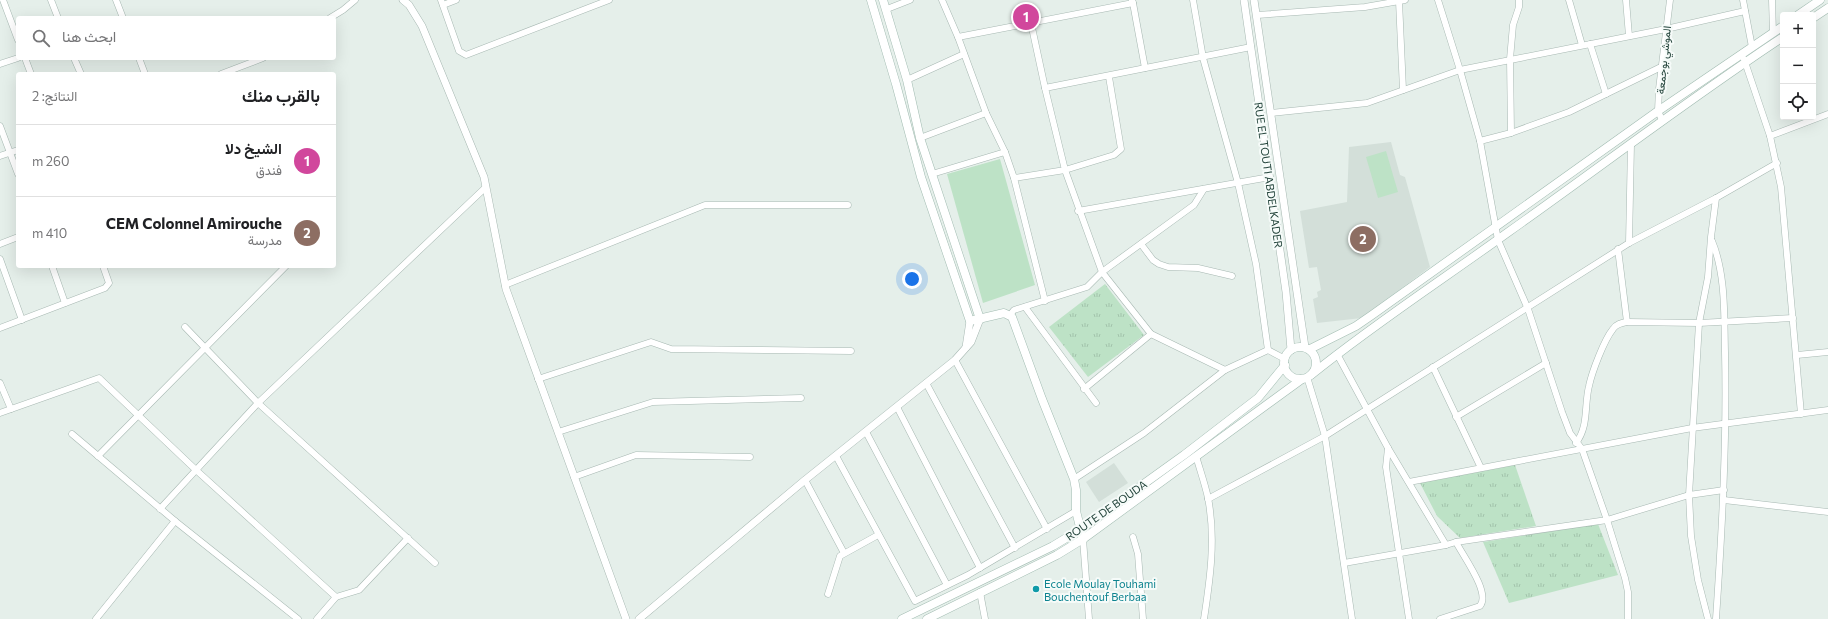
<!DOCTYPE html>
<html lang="ar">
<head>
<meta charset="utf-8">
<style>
	body { margin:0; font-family:Commissioner,Vazirmatn,sans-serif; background:#f6f6f6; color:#202124; direction:rtl }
	.controls { position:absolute; right:12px; top:12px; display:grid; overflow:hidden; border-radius:4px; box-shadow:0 4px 16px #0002 }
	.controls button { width:36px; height:36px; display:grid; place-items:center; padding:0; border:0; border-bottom:1px solid #e0e0e0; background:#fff; color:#202124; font:20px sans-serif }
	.you { position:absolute; left:912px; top:279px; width:14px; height:14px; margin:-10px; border:3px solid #fff; border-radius:50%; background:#1a73e8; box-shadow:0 0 0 6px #1a73e833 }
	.badge { display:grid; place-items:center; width:26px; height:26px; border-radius:50%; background:#d93025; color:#fff; font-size:13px; font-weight:700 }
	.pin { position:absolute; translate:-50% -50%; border:2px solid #fff; box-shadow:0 1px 4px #0006 }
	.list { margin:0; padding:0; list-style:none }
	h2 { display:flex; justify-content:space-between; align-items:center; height:52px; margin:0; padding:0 16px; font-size:17px }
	h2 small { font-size:13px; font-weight:400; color:#757577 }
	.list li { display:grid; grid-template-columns:26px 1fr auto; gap:12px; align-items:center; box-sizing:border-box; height:72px; padding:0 16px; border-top:1px solid #e0e0e0 }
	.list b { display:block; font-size:15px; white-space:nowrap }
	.list p { margin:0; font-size:13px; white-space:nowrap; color:#757577 }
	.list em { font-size:13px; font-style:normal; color:#757577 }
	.icon { flex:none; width:22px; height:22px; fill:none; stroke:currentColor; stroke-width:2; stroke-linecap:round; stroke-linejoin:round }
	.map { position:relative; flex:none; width:1828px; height:619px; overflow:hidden; direction:ltr }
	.search { position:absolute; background:#fff; box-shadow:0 4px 16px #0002; left:16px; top:16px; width:320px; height:44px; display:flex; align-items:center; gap:10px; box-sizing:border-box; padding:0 14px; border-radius:4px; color:#757577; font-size:15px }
	.panel { position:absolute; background:#fff; box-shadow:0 4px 16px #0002; left:16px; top:72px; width:320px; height:196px; border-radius:4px; direction:rtl }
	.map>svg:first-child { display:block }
	.built { fill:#d3dfd9 }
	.grass { fill:url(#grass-tufts) }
	.garden { fill:#bde2c6 }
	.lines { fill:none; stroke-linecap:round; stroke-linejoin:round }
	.minor-casing { stroke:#a7b8b2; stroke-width:7 }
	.tertiary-casing { stroke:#a7b8b2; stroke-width:8 }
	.secondary-casing { stroke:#a2bcb2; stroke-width:9 }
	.minor { stroke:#fff; stroke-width:6 }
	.tertiary { stroke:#fff; stroke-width:7 }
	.secondary { stroke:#fff; stroke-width:8 }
	.culture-dot { fill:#0f9aa8; stroke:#f6fbf9; stroke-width:1.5 }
	.labels { text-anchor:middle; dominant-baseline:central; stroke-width:4; stroke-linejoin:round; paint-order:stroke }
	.street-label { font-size:11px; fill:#22433a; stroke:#f6fbf9 }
	.culture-label { font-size:11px; fill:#0d838f; stroke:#f6fbf9; text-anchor:start }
</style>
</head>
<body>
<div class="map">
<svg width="1828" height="619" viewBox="0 0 1828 619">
	<defs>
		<pattern id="grass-tufts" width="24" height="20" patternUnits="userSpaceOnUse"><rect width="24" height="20" fill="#bde2c6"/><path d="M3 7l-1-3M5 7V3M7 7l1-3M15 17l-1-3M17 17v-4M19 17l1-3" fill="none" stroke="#a2c3ab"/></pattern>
	</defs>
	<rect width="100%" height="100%" fill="#e5efea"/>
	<!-- built -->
	<g class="built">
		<path d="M1391 142 1400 175 1405 177 1430 267 1362 318 1317 323 1313 299 1318 297 1317 292 1321 290 1317 267 1309 268 1300 211 1347 202 1349 147Z"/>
		<path d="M1114 463 1128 483 1099 502 1086 482Z"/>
	</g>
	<!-- grass -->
	<g class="grass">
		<path d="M1105 284 1144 335 1088 377 1049 327Z"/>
		<path d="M1515 465 1536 526 1460 538 1437 516 1420 483Z"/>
		<path d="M1598 524 1618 575 1509 603 1483 542Z"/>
	</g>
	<!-- garden -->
	<g class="garden">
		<path d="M1386 151 1398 192 1378 198 1366 157Z"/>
		<path d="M1000 159 1035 285 983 303 947 174Z"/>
	</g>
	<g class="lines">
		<defs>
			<g id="minor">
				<path d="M3 0 18 40"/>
				<path d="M51 0 58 18"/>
				<path d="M116 0 123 18"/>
				<path d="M441 0 459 51 466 55 609 0"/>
				<path d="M942 0 958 37 986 113 1005 152 1014 178 1045 301"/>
				<path d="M1193 0 1203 58 1238 183 1256 264 1268 350"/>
				<path d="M1438 0 1460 70 1480 141 1498 240 1528 309 1562 412 1570 433 1582 449 1607 520 1456 542"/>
				<path d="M1569 0 1582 45"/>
				<path d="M1626 0 1629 36"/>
				<path d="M1743 0 1752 47"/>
				<path d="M1772 0 1773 33"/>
				<path d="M1399 1 1403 90"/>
				<path d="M1133 3 1145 68"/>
				<path d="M443 5 456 0"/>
				<path d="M887 9 910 0"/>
				<path d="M1257 15 1365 7 1405 0"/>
				<path d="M330 18 343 10 355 0"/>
				<path d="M1031 23 1045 88"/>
				<path d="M958 37 1133 3 1132 0"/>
				<path d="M1590 44 1606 94"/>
				<path d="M25 58 31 74"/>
				<path d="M74 58 81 74"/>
				<path d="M139 58 145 74"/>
				<path d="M1744 59 1770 136 1781 187 1801 414"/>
				<path d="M0 64 18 58"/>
				<path d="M221 74 263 58"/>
				<path d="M907 80 964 54"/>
				<path d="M1271 113 1367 103 1460 70 1666 29 1745 11"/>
				<path d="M1662 120 1658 111 1659 89 1670 0"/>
				<path d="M0 126 18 174"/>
				<path d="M1511 133 1510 59 1513 25 1519 7V0"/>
				<path d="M1770 136 1828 114"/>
				<path d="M920 138 986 113"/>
				<path d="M1480 141 1511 133 1569 112 1661 67"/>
				<path d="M0 156 18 150"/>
				<path d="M932 174 1005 152"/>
				<path d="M1014 178 1065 170 1045 88 1251 47"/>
				<path d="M1078 211 1270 177"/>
				<path d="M1712 241C1726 275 1724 315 1725 352 1727 441 1722 530 1716 619"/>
				<path d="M1629 243 1631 144"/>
				<path d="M0 244 18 237"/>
				<path d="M1141 244 1153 260 1159 264 1168 267 1198 268 1232 276"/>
				<path d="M1618 249 1627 322"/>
				<path d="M0 259 22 320"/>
				<path d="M52 266 65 303"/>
				<path d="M505 285 705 205H848"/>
				<path d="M1025 307 1096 403"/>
				<path d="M1010 315 1014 310 1087 287 1102 272 1194 205 1204 189"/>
				<path d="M185 327 258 403 435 563"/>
				<path d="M0 328 105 288 109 283 103 266"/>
				<path d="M1151 334 1225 370 1268 350 1285 359"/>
				<path d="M1337 354 1388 448 1446 545 1456 542C1463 556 1491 593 1480 606L1440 619"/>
				<path d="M1797 355 1828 352"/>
				<path d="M955 360 1047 529"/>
				<path d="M1433 367 1481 468"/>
				<path d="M1307 377 1325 436 1352 619"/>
				<path d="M538 379 651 342 671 349 851 351"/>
				<path d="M0 383 11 409"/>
				<path d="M926 383 1015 548"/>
				<path d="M1084 389 1151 334 1102 272 1065 170 1114 155 1121 149 1109 77"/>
				<path d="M897 407 980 568"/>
				<path d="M0 413 99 378 196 470 336 597"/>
				<path d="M1456 417 1546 363"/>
				<path d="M558 432 653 402 801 398"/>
				<path d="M866 432 947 585"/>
				<path d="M72 434 175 521 298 619"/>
				<path d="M1576 443C1589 426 1584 406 1589 386 1592 372 1604 340 1613 329 1616 324 1621 323 1627 322L1699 323 1793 318"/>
				<path d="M1388 448 1386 467 1409 619"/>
				<path d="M98 456 286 266"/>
				<path d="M836 456 915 601 968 575 1076 511"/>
				<path d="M1196 456C1200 470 1205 484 1208 498 1216 538 1210 580 1204 619"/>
				<path d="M574 477 636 455 750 457"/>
				<path d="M1074 479 1144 433 1225 370"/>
				<path d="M805 480 844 553"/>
				<path d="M1409 482 1692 428 1828 410"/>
				<path d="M1208 499 1325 436 1629 243 1716 198 1777 163"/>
				<path d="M1724 500 1828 512"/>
				<path d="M160 509 258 403 486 187"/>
				<path d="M1133 537 1138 554 1143 619"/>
				<path d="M1083 539 1089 619"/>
				<path d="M1344 563 1446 545"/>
				<path d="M980 592 985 619"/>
				<path d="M828 594 840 556 878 535"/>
				<path d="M96 619 175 521"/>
				<path d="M317 619 336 597 359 590 408 538"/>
				<path d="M1628 619V592L1625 578 1607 520 1689 495 1724 490"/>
				<path d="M1708 619 1698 580 1691 536 1689 495 1699 323 1708 277 1711 237 1716 198"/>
			</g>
			<g id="tertiary">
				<path d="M403 0 409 5 422 26 484 177 506 289 626 619"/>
				<path d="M1244 0 1286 292 1291 350"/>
				<path d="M1254 0 1305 347"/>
				<path d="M966 347 970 321"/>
				<path d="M639 619 805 480 955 360 971 342 980 319"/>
			</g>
			<g id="secondary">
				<path d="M871 0 896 84 921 177 970 321 1004 313 1012 317 1042 399 1074 479 1076 490V511L1083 539"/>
				<path d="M883 0 907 80 920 138 980 319"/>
				<path d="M1798 15 1820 0"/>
				<path d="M1813 18 1828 8"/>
				<circle cx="1300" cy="363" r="16"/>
				<path d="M1310 349 1356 326 1372 315 1658 111 1783 26"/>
				<path d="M1311 375C1374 324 1442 280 1507 233 1599 168 1689 99 1783 37"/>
				<path d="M902 619 1053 546 1081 529 1184 455 1258 398 1285 365"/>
				<path d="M927 619 1057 555 1083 539 1302 379"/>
			</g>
		</defs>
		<!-- minor casing -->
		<use href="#minor" class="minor-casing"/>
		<!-- tertiary casing -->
		<use href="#tertiary" class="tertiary-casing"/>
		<!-- secondary casing -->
		<use href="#secondary" class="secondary-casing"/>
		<!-- minor -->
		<use href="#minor" class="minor"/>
		<!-- tertiary -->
		<use href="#tertiary" class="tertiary"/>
		<!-- secondary -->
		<use href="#secondary" class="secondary"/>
	</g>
	<!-- markers -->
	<circle class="culture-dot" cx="1036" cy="589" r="4"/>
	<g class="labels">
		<!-- street labels -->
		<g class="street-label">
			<text transform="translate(1663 60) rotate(-84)">الموشي بوجمعة</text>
			<text transform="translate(1269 175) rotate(82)">RUE EL TOUTI ABDELKADER</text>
			<text transform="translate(1106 510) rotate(-35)">ROUTE DE BOUDA</text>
		</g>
		<!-- culture labels -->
		<g class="culture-label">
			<text x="1044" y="583">Ecole Moulay Touhami<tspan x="1044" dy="13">Bouchentouf Berbaa</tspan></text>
		</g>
	</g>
</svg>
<div class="controls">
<button>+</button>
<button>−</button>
<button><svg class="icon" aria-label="locate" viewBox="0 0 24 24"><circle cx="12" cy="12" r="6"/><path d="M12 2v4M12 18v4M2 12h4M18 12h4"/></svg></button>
</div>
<div class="you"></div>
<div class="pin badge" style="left:1026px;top:17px;background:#d1479c">1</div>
<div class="pin badge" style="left:1363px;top:239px;background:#8d6e63">2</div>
<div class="search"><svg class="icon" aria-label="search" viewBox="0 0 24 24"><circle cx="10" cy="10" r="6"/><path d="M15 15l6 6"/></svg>ابحث هنا</div>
<section class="panel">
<h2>بالقرب منك<small>النتائج: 2</small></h2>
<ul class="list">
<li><span class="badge" style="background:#d1479c">1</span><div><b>الشيخ دلا</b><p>فندق</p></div><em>260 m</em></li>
<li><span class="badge" style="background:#8d6e63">2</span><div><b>CEM Colonnel Amirouche</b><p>مدرسة</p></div><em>410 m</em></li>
</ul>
</section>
</div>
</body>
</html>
